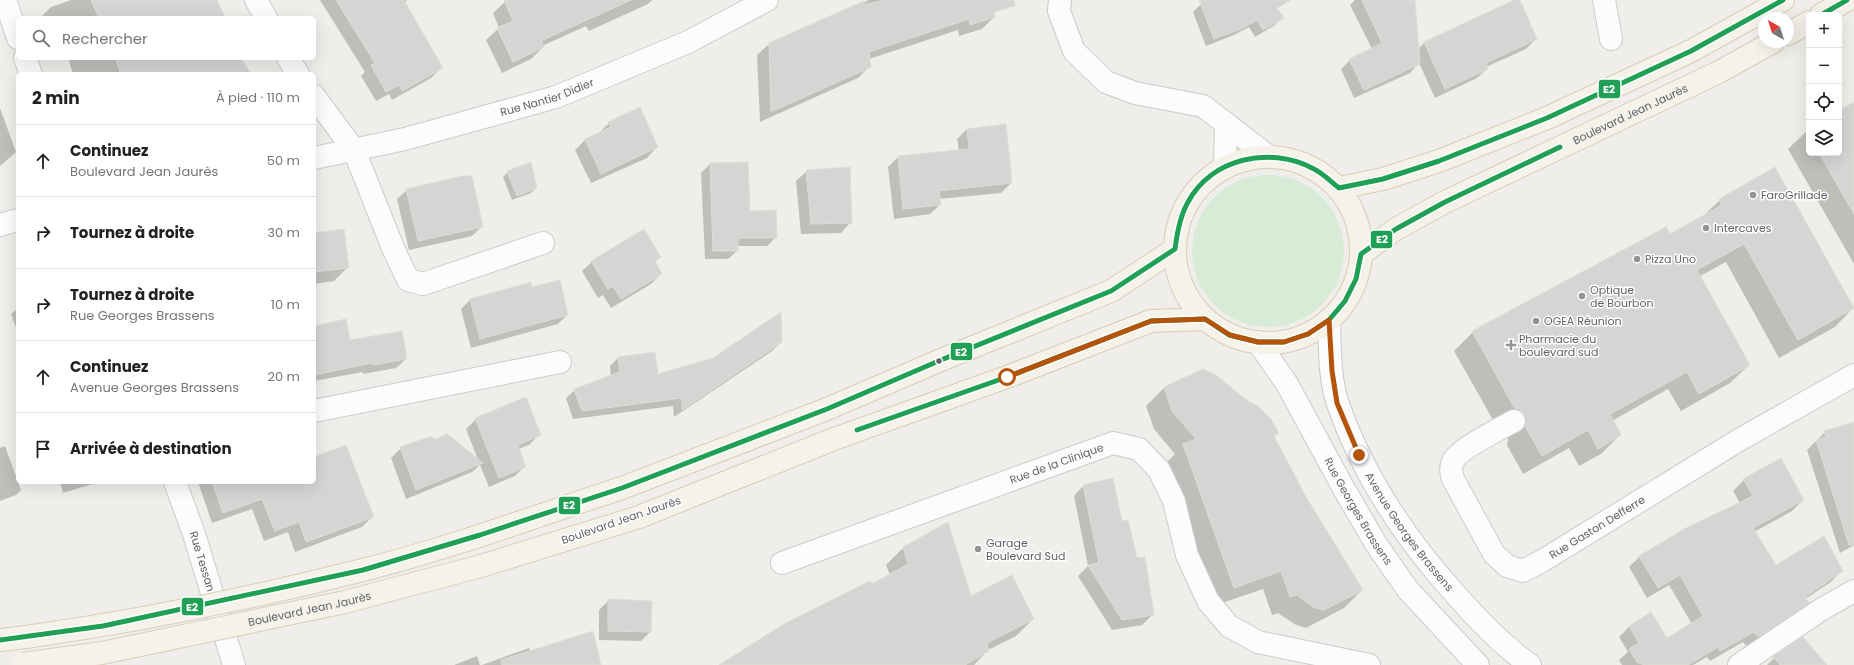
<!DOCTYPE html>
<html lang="fr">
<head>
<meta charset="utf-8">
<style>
	body { margin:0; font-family:Poppins,sans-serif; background:#f6f6f6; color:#202124 }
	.controls { position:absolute; right:12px; top:12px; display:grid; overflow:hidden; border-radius:6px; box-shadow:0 4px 16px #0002 }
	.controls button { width:36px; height:36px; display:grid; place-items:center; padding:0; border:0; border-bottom:1px solid #e0e0e0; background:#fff; color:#202124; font:20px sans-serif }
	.compass { position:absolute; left:1758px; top:12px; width:36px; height:36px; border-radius:50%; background:#fff; box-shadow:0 4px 16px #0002; rotate:321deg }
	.stop { position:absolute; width:12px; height:12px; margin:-9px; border:3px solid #b45309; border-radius:50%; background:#fff }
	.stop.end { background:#b45309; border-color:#fff; box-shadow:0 1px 4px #0008 }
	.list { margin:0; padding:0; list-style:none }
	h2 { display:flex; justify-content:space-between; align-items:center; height:52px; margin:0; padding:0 16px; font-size:17px }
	h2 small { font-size:13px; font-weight:400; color:#757577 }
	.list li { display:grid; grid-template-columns:26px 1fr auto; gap:12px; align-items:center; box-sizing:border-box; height:72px; padding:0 16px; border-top:1px solid #e0e0e0 }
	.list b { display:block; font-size:15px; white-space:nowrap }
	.list p { margin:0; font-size:13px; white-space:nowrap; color:#757577 }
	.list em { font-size:13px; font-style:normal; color:#757577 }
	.icon { flex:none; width:22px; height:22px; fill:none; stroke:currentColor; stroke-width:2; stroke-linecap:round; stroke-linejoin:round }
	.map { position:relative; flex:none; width:1854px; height:665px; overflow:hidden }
	.search { position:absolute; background:#fff; box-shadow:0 4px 16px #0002; left:16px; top:16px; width:300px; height:44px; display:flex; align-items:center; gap:10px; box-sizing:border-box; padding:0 14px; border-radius:6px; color:#757577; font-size:15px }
	.panel { position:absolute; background:#fff; box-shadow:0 4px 16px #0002; left:16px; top:72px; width:300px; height:412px; border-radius:6px }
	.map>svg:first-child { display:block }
	.green { fill:#d8ebd6 }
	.shadow { fill:#0003 }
	.building { fill:#d6d5d3; stroke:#deddd9 }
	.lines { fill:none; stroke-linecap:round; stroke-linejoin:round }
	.street-casing { stroke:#cbcccc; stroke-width:24 }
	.secondary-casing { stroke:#cacacb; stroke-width:24 }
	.primary-casing { stroke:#d7ceb8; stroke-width:24 }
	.street { stroke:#fdfcfc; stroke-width:22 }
	.secondary { stroke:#fdfcfc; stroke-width:22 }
	.primary { stroke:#f4f2e9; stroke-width:22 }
	.primary-bridge-casing { stroke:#d7ceb8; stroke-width:24; stroke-linecap:butt }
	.primary-bridge { stroke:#f4f2e9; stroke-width:22 }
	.bus-1-casing { stroke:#fff; stroke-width:8 }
	.bus-1 { stroke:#1fa055; stroke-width:5 }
	.route { stroke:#b45309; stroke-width:5 }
	.poi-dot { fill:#919496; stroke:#fff; stroke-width:1.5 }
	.bus-dot { fill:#5f6368; stroke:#fff; stroke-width:1.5 }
	.labels { text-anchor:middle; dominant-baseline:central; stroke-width:3; stroke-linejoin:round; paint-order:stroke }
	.street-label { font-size:11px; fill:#5f6368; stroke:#fff }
	.poi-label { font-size:11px; fill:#5f6368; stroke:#fff; text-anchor:start }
	.line-badge { stroke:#fff; stroke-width:1.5 }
	.badge-label { font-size:11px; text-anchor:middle; font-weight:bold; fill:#fff }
</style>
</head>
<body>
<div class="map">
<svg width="1854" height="665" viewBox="0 0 1854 665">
	<rect width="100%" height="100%" fill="#efeeea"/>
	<!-- green -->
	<circle class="green" cx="1268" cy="251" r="76"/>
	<!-- shadow -->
	<g class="shadow">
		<path d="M71 0H216L224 18H40L51 7Z"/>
		<path d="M320 0H407L404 3 441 68 431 78 392 100 389 94 376 101 361 76 365 72Z"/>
		<path d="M509 0H652L648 4 589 31 586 26 542 46 543 47 531 59 502 73 486 40 499 28 493 13 505 2Z"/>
		<path d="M869 0H989L994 17 982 29 959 36 958 30 869 59 870 66 858 78 760 122 757 55 769 44Z"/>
		<path d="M1212 0H1272L1283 17 1275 25 1255 37 1249 27 1234 35 1206 46 1193 12 1201 4Z"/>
		<path d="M1355 0H1414L1418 49 1424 43 1519 0 1536 39 1526 49 1486 67 1487 69 1477 78 1435 98 1419 63 1410 73 1354 98 1341 69 1350 60 1372 49 1350 5Z"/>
		<path d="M68 58H240L250 74H73Z"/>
		<path d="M1854 103V264L1788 149 1809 129V153H1839V112Z"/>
		<path d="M0 108 16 152 0 166Z"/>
		<path d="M609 123 657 147 647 158 591 183 575 150 585 140 599 133Z"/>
		<path d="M1005 125 1011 183 1001 193 939 199 940 205 930 214 894 219 888 167 898 157 959 151 957 139 967 129Z"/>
		<path d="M710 164 749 212 776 237 767 246H737V251L728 259H705L701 173Z"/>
		<path d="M807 171 851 222 841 233 801 234 796 181Z"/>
		<path d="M508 172 536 188 531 193 512 200 503 177Z"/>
		<path d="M407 190 482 226 472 236 409 250 397 199Z"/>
		<path d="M1720 200 1853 308 1835 327 1779 358 1726 262 1700 276 1749 365 1730 383 1681 411 1668 389 1612 421 1620 435 1601 454 1579 466 1569 448 1523 474 1507 445 1508 440 1507 433 1497 427 1454 351 1473 332 1669 236 1701 218Z"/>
		<path d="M314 234 348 267 334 281 314 284Z"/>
		<path d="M660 257 654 262 661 274 651 284 611 308 603 295 598 298 582 271 592 262Z"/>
		<path d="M532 288 567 315 558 324 471 348 461 309 470 300Z"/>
		<path d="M18 308V333L11 314Z"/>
		<path d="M314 326 349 341 406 359 396 368 363 374V372L314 381Z"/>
		<path d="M781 342 772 351 674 417 673 406 573 419 566 398 575 390 611 377 610 366 618 358 657 375Z"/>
		<path d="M1164 388 1278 433 1273 438 1304 496 1362 590 1344 608 1306 628 1296 625 1278 613 1272 615 1263 589 1216 605 1166 463 1175 454 1154 429 1146 406Z"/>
		<path d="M476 419 539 435 529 445 518 449 525 466 515 476 489 487 480 465 472 472 406 499 391 458 401 448 433 441 478 460 466 429Z"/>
		<path d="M1854 423V545L1840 553 1807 450 1825 432Z"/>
		<path d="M5 446 21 490 16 495 0 501V448Z"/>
		<path d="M314 458 373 516 362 527 295 552 288 532 264 541 252 509 212 523 198 482H314Z"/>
		<path d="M1744 480 1803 500 1792 511 1754 532 1776 566 1841 571 1831 582 1805 599 1807 603 1797 613 1747 647 1743 642 1710 661 1707 657 1693 665H1622L1619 660 1628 652 1619 637 1629 627 1666 639 1692 624 1669 585 1647 598 1629 567 1640 556 1740 503 1733 491Z"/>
		<path d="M60 482H99L63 493Z"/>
		<path d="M1083 486 1122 522 1136 559 1152 615 1142 625 1112 630 1078 576 1088 566 1074 496Z"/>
		<path d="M903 548 971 597 1033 619 1016 636 988 650 974 665H721L890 575 886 565Z"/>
		<path d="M609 600 650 632 641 641 599 640V610Z"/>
		<path d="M529 648 530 652 600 665H482Z"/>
		<path d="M477 656 480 665H454Z"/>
		<path d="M1774 658 1826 665H1767Z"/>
	</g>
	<!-- building -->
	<g class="building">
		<path d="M91 0H217L225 18H99Z"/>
		<path d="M336 0H404L443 68 402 91 399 85 386 92 371 65 375 63Z"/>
		<path d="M504 0H631L541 41 544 47 513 62 497 28 513 21Z"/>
		<path d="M884 0H1014L1015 6 994 12 995 17 970 25 969 19 869 52 871 67 771 112 769 43 864 1V5Z"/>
		<path d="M1199 0H1291L1277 8 1284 18 1263 30 1257 20 1243 28 1214 39Z"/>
		<path d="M1362 0H1415L1420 64 1364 90 1349 59 1382 43Z"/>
		<path d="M1514 0H1520L1537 39 1486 63 1488 69 1445 89 1424 42Z"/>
		<path d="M115 58H241L251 74H121Z"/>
		<path d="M1854 102V214L1819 153H1839V111Z"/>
		<path d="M640 107 658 147 601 174 585 139 611 127 608 122Z"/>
		<path d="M1006 124 1012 183 939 191 941 205 903 209 898 156 969 149 967 129Z"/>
		<path d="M531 162 537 188 517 196 507 171Z"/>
		<path d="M748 162 750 211 776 210 777 238H738V251H713L710 163Z"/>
		<path d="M850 167 852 223 811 224 806 170Z"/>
		<path d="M1775 167 1854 308 1798 340 1744 244 1697 270 1750 365 1699 394 1687 372 1610 414 1621 435 1598 449 1588 430 1542 456 1525 426 1526 421 1525 415 1521 411 1515 409 1472 331 1666 227 1670 234 1722 205 1719 199Z"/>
		<path d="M462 176H472L483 227 418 241 406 189Z"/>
		<path d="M344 229 349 268 314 272V233Z"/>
		<path d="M644 229 661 257 655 261 662 274 621 299 613 286 608 289 591 261Z"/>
		<path d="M560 280 568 315 480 339 470 299 531 282 532 287Z"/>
		<path d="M781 312 782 342 682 410V398L582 411 574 389 620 372 618 357 655 352 658 374 713 358Z"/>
		<path d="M346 319 350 340 402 331 407 359 373 365 372 363 314 375V326Z"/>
		<path d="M1203 369 1216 375 1245 399 1259 407 1271 419 1279 433 1274 436 1305 495 1363 590 1324 610 1315 608 1297 595 1290 597 1281 571 1234 588 1183 444 1196 439 1172 411 1164 387Z"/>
		<path d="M526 397 541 435 518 445 526 467 499 478 475 418Z"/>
		<path d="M1854 422V544L1849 545 1816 440 1826 437 1824 431Z"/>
		<path d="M447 434 483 463 416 490 400 447 432 436 434 440Z"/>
		<path d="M346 445 374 517 306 542 299 522 275 531 262 499 223 513 212 482H314V457Z"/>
		<path d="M1781 458 1804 500 1753 528 1776 565 1824 536 1843 571 1805 597 1809 603 1758 637 1754 632 1720 651 1718 647 1688 665H1644L1637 662 1629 649 1639 643 1629 626 1651 612 1667 638 1703 616 1680 575 1658 588 1639 556 1686 528 1753 496 1743 479Z"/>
		<path d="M1113 478 1122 521 1128 520 1137 558 1145 557 1154 615 1122 620 1088 565 1099 563 1083 485Z"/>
		<path d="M948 522 971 596 1012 575 1034 619 987 643 989 651 965 665H719L784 624 870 581 872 584 908 564 903 547Z"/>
		<path d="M608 599 652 601 651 632 608 631Z"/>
		<path d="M593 631 601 665H502L501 660Z"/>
		<path d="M1803 637 1827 665H1780L1773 657Z"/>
	</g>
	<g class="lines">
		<defs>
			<g id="street">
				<path d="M5 0 18 38"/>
				<path d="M256 0 266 18"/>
				<path d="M1604 0 1611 39"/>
				<path d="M25 58 31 74"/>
				<path d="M288 58 298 74"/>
				<path d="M314 96 354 150 393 248 408 280 423 284 543 243"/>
				<path id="s1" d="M314 158 405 139 556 97 688 42 767 0"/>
				<path d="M0 225 18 220"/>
				<path d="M314 411 560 362"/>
				<path id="s2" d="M1514 421C1501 428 1459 449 1453 461 1450 468 1451 472 1453 479L1494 554 1507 566 1523 571 1542 561 1739 440 1854 375"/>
				<path id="s3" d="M175 482 194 534 234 665"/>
				<path id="s4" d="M782 563 1113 443 1139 449 1159 470 1174 501 1187 555 1208 601 1229 626 1258 642 1369 665"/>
				<path d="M1739 665 1822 609 1854 591"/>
			</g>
			<g id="secondary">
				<path d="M1060 0 1059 11 1074 51 1106 82 1135 93 1203 106 1268 156"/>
				<path d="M1225 167 1226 123"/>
				<path id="s5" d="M1329 320C1330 347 1329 378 1338 404 1363 476 1406 540 1457 596 1479 621 1502 645 1530 665"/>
				<path id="s6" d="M1258 342 1287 384 1344 489 1376 544 1408 590 1478 665"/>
			</g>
			<g id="primary">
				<path d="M1821 15 1847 0"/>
				<path d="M1788 34 1809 22"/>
				<circle cx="1268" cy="250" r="93"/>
				<path d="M1339 188 1383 179 1439 161 1547 118 1691 51 1783 0"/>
				<path id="s7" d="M1361 254 1396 229 1445 202 1719 72 1773 42"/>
				<path d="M622 488 827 409 941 360 1111 291 1175 249"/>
				<path d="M639 517 834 439 1007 377 1151 321 1205 319"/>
				<path d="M0 640 26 637"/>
			</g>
		</defs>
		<!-- street casing -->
		<use href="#street" class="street-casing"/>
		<!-- secondary casing -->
		<use href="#secondary" class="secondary-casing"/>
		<!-- primary casing -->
		<use href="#primary" class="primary-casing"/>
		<!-- street -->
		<use href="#street" class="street"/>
		<!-- secondary -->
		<use href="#secondary" class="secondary"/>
		<!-- primary -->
		<use href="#primary" class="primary"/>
		<defs>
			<g id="primary-bridge">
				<path d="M26 637C139 621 252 598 363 570 451 548 536 516 622 488"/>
				<path id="s8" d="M23 664 102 653 345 602 481 566 639 517"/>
			</g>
		</defs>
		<!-- primary-bridge casing -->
		<use href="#primary-bridge" class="primary-bridge-casing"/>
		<!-- primary-bridge -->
		<use href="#primary-bridge" class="primary-bridge"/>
		<defs>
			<g id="bus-1">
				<path d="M1821 15 1847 0"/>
				<path d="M857 430 1007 377 1151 321 1205 319 1229 335 1258 342H1284L1308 334 1329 320 1345 301 1356 279 1361 254 1396 229 1445 202 1560 147"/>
				<path d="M0 640 103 626 363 570 480 535 622 488 827 409 941 360 1111 291 1175 249C1177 233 1180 216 1188 202 1212 158 1269 146 1312 168 1323 173 1330 181 1339 188L1383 179 1439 161 1547 118 1691 51 1783 0"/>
			</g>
		</defs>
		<!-- bus-1 casing -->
		<use href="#bus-1" class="bus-1-casing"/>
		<!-- bus-1 -->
		<use href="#bus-1" class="bus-1"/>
	</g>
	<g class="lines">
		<!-- route -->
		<path class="route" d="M1007 377 1151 321 1205 319 1230 335 1258 342H1284L1308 334 1329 320 1332 371 1337 403 1359 455"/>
	</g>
	<!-- markers -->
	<g class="poi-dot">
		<circle cx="1753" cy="195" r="4"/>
		<circle cx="1706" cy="228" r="4"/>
		<circle cx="1637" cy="259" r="4"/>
		<circle cx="1582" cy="296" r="4"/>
		<circle cx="1536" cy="321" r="4"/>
		<path d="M1509 339h4v4h4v4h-4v4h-4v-4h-4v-4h4z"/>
		<circle cx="978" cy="549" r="4"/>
	</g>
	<circle class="bus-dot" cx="939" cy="361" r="3.5"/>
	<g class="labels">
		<!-- street labels -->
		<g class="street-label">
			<text stroke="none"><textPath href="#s1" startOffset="241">Rue Nantier Didier</textPath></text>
			<text stroke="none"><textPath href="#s7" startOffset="304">Boulevard Jean Jaurès</textPath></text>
			<text stroke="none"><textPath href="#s4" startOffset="292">Rue de la Clinique</textPath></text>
			<text stroke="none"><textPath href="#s6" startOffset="197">Rue Georges Brassens</textPath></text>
			<text transform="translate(621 520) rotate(-19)">Boulevard Jean Jaurès</text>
			<text stroke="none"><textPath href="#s2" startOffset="298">Rue Gaston Defferre</textPath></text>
			<text stroke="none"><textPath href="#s5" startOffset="232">Avenue Georges Brassens</textPath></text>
			<text stroke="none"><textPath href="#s3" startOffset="84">Rue Tessan</textPath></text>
			<text stroke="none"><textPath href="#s8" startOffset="292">Boulevard Jean Jaurès</textPath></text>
		</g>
		<!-- poi labels -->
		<g class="poi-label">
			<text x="1761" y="195">FaroGrillade</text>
			<text x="1714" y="228">Intercaves</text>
			<text x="1645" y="259">Pizza Uno</text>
			<text x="1590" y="290">Optique<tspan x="1590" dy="13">de Bourbon</tspan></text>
			<text x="1544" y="321">OGEA Réunion</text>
			<text x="1519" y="339">Pharmacie du<tspan x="1519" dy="13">boulevard sud</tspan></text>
			<text x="986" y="543">Garage<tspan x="986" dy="13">Boulevard Sud</tspan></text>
		</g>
	</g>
	<g class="line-badge">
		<rect x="1598" y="79" width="23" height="20" rx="4" fill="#1fa055"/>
		<rect x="1370" y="230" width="23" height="19" rx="4" fill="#1fa055"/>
		<rect x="950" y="342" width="23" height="19" rx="4" fill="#1fa055"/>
		<rect x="558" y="496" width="23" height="19" rx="4" fill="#1fa055"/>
		<rect x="181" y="597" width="23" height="19" rx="4" fill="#1fa055"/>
	</g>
	<g class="badge-label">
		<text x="1609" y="93">E2</text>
		<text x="1382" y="243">E2</text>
		<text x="961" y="356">E2</text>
		<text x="569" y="509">E2</text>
		<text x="192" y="611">E2</text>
	</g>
</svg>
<div class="controls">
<button>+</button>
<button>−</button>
<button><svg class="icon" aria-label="locate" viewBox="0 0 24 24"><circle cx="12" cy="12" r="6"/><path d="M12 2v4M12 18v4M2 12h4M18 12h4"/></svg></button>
<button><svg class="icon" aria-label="layers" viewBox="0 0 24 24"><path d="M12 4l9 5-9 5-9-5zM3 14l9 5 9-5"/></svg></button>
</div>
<svg class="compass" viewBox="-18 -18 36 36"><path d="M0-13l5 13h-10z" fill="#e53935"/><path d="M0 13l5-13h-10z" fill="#757577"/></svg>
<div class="stop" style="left:1007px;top:377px"></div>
<div class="stop end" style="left:1359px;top:455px"></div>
<div class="search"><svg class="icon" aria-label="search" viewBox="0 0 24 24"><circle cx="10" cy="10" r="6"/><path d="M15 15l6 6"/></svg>Rechercher</div>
<section class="panel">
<h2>2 min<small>À pied · 110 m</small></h2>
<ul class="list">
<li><svg class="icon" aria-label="ahead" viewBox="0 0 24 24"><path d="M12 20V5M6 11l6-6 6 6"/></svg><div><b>Continuez</b><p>Boulevard Jean Jaurès</p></div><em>50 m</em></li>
<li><svg class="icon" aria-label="right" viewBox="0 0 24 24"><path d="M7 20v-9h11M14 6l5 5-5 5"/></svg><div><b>Tournez à droite</b></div><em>30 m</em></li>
<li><svg class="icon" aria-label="right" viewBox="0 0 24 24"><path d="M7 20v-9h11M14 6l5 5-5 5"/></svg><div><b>Tournez à droite</b><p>Rue Georges Brassens</p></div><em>10 m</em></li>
<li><svg class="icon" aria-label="ahead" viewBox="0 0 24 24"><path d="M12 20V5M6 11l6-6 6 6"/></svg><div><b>Continuez</b><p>Avenue Georges Brassens</p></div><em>20 m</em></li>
<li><svg class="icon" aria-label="arrive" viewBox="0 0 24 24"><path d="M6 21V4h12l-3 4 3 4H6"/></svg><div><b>Arrivée à destination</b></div></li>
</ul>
</section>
</div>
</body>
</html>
